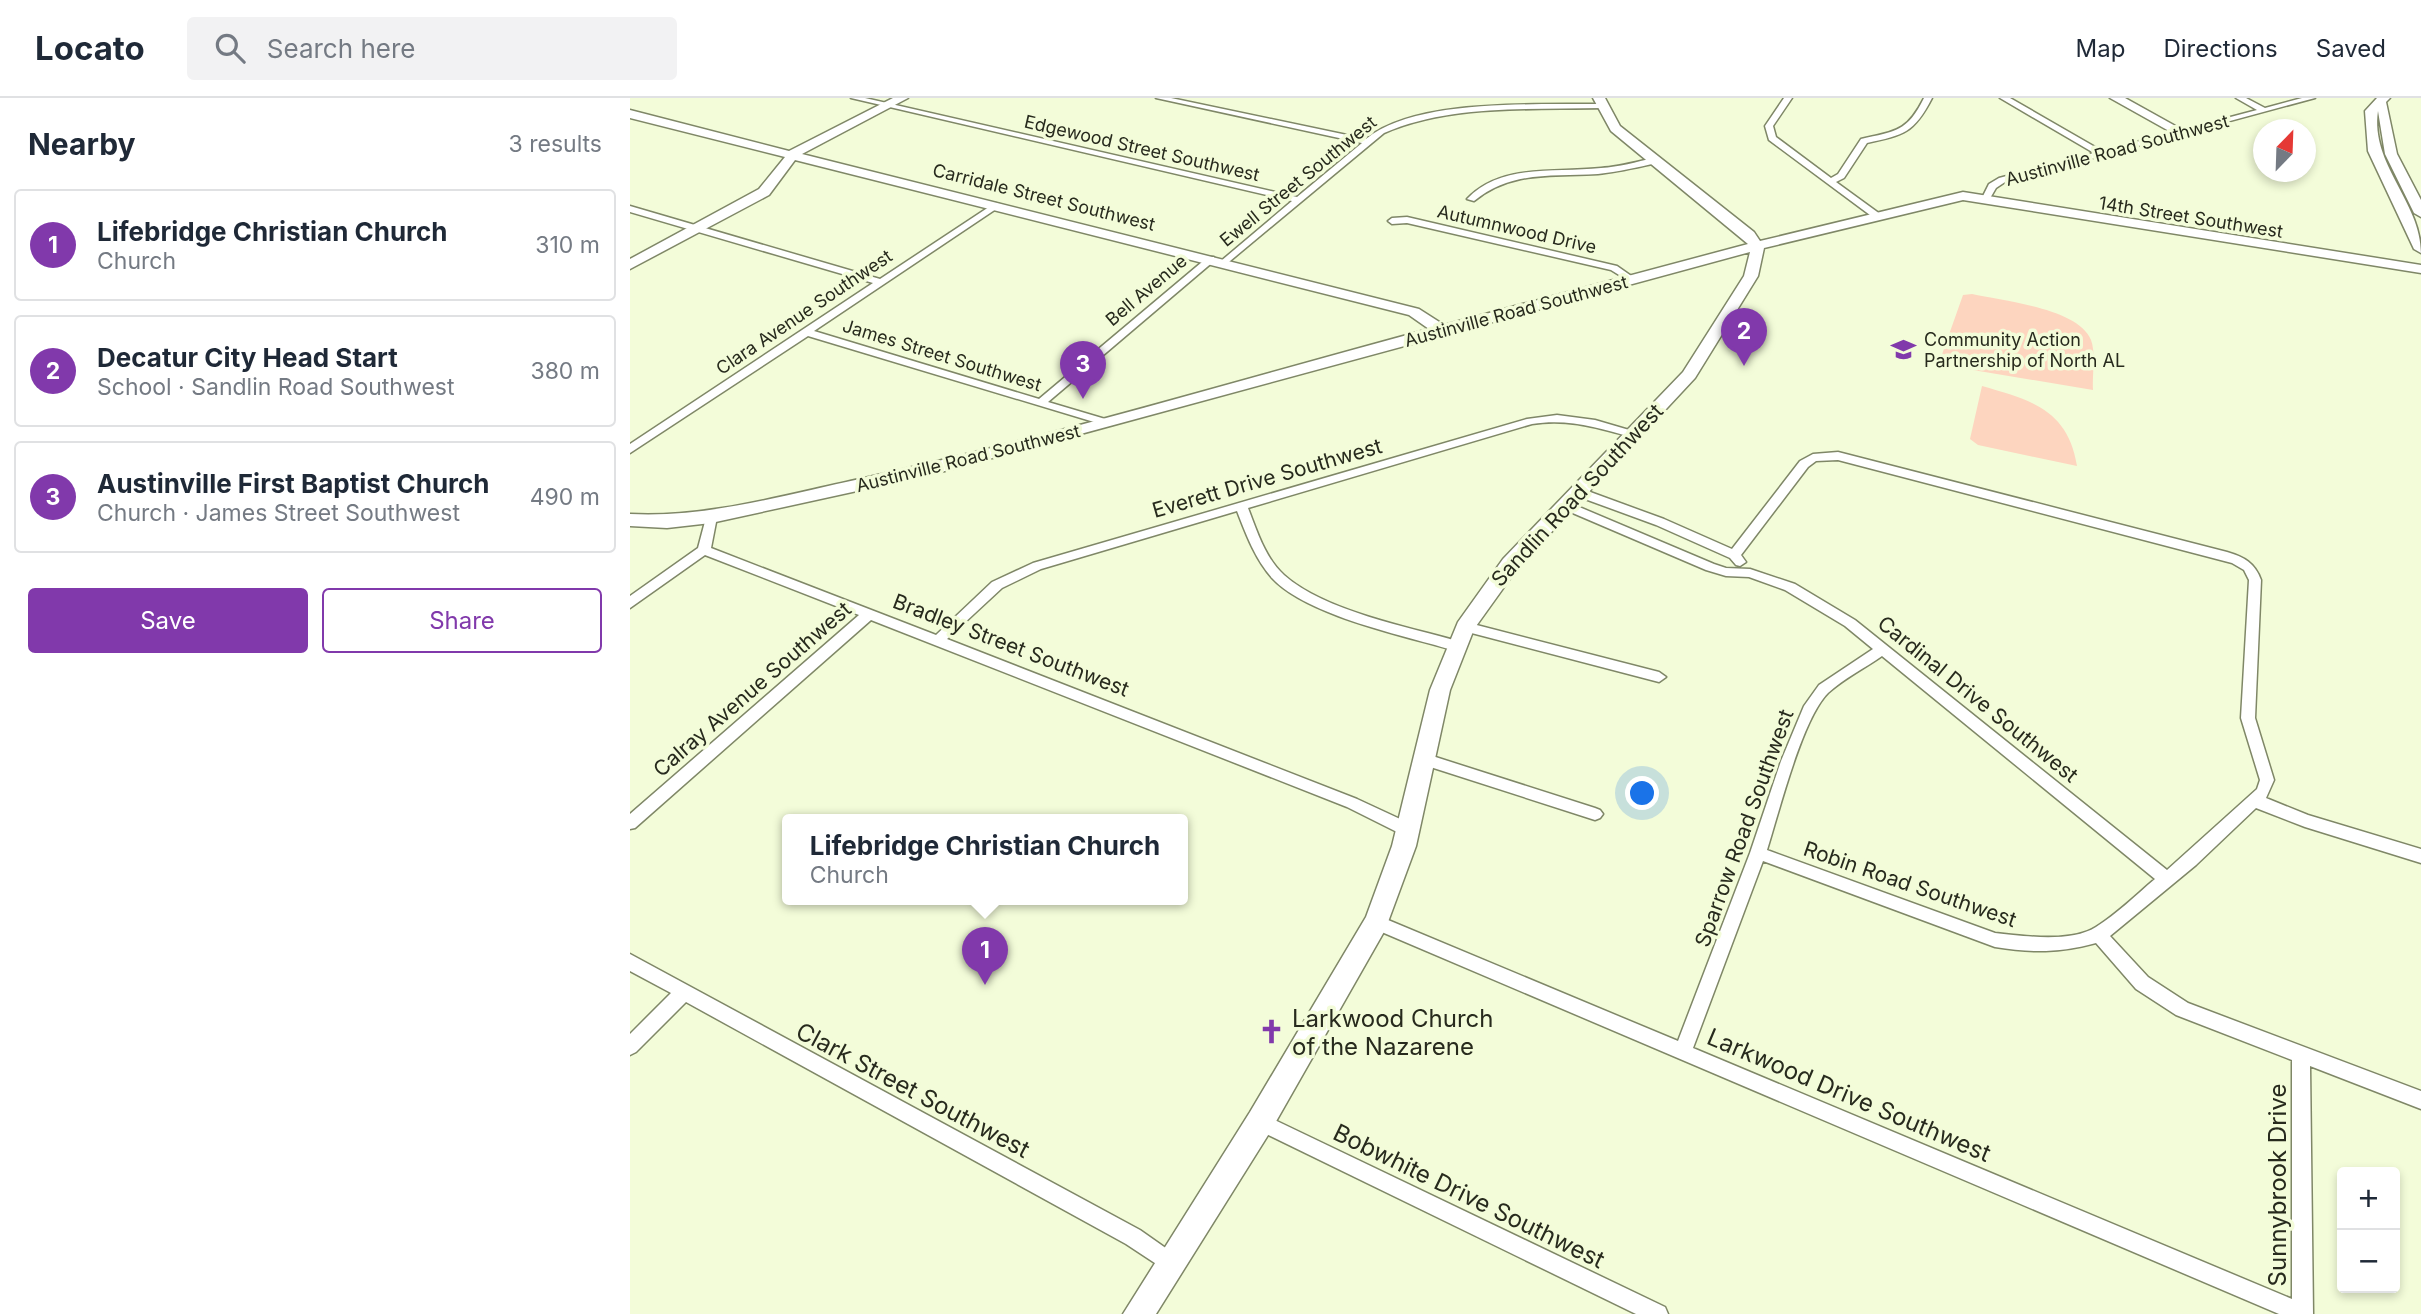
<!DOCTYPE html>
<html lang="en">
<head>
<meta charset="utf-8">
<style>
	body { margin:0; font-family:Inter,sans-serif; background:#f2f2f3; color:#1f2937 }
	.controls { position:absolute; right:21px; bottom:21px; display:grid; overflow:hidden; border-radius:7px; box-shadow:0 4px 10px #0003 }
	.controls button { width:63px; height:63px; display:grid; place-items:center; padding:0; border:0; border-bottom:2px solid #e0e1e3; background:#fff; color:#1f2937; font:35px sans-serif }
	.compass { position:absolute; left:1623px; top:21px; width:63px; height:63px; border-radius:50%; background:#fff; box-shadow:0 4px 10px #0003; rotate:23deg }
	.you { position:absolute; left:1013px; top:696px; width:24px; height:24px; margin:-18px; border:5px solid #fff; border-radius:50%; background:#1a73e8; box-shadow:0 0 0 10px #1a73e833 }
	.badge { display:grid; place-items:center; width:46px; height:46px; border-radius:50%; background:#8139ab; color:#fff; font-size:23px; font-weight:700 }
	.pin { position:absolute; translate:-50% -58px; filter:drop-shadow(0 2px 4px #0008) }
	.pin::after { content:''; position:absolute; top:37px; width:24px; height:21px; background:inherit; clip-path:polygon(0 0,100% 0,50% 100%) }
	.popup { position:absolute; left:152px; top:716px; width:406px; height:91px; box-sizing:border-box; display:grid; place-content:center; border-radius:7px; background:#fff; filter:drop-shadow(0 2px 5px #0005); font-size:23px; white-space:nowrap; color:#747a83 }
	.popup b { font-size:26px; color:#1f2937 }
	.popup::after { content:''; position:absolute; left:50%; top:100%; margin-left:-14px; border:14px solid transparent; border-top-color:#fff }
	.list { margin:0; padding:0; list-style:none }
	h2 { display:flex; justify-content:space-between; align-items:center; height:91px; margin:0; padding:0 28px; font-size:30px }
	h2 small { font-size:23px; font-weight:400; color:#747a83 }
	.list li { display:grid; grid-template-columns:46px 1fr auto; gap:21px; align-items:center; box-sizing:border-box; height:112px; margin:0 14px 14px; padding:0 14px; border:2px solid #e0e1e3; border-radius:7px }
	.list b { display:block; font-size:26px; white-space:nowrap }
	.list p { margin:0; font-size:23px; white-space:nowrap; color:#747a83 }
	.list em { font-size:23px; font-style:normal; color:#747a83 }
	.actions { display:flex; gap:14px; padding:21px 28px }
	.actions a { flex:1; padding:16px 0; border:2px solid #8139ab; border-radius:7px; text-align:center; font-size:24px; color:#8139ab }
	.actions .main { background:#8139ab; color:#fff }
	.icon { flex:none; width:38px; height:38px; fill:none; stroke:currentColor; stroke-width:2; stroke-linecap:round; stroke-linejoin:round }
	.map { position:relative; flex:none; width:1791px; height:1216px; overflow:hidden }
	header { display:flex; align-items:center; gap:42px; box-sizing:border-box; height:98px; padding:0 35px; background:#fff; border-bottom:2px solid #e0e1e3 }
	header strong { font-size:33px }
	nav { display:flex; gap:38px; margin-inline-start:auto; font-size:24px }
	.search { width:490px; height:63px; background:#f2f2f3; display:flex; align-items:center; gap:18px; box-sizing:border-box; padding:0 24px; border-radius:7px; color:#747a83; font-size:26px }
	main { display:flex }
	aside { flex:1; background:#fff }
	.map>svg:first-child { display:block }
	.green { fill:#fdd5bf }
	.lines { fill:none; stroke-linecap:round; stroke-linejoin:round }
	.street-casing { stroke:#7f8767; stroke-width:3 }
	.secondary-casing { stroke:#7f8767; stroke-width:3 }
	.street { fill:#fff; fill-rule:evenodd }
	.secondary { fill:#fff; fill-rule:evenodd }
	.labels { text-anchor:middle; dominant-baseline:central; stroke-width:7; stroke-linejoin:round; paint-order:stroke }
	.far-street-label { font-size:18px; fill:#272a1d; stroke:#f3fcd9 }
	.far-poi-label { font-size:18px; fill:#272a1d; stroke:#f3fcd9; text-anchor:start }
	.street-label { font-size:21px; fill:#272a1d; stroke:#f3fcd9 }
	.near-poi-label { font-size:24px; fill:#272a1d; stroke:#f3fcd9; text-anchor:start }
	.near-street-label { font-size:24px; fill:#272a1d; stroke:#f3fcd9 }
</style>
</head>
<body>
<header>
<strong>Locato</strong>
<div class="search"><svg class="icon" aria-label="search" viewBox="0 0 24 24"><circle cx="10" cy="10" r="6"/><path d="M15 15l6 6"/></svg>Search here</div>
<nav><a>Map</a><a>Directions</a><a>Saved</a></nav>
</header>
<main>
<aside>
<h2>Nearby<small>3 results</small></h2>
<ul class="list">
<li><span class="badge">1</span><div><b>Lifebridge Christian Church</b><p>Church</p></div><em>310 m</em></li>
<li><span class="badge">2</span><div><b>Decatur City Head Start</b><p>School · Sandlin Road Southwest</p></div><em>380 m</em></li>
<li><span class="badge">3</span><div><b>Austinville First Baptist Church</b><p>Church · James Street Southwest</p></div><em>490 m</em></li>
</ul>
<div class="actions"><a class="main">Save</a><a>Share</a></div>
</aside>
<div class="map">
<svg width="1791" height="1216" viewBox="0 0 1791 1216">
	<rect width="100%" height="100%" fill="#f3fcd9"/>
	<!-- green -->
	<g class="green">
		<path d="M1342 196C1373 203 1448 210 1461 242 1466 255 1462 278 1463 292L1319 268 1310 262 1333 197Z"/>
		<path d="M1352 288C1401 302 1438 312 1447 368L1348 347 1340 341Z"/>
	</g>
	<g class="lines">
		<defs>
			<g id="street">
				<path d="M221 0H235L667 99 732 45 526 0H541L736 41C786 0 908 7 972 6L976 8 972 10C901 12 821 6 754 35L594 168 591 167V163L662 103Z"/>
				<path d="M1154 0H1162L1143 28 1146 39 1201 80 1208 76 1231 41C1266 33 1277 34 1294 0H1302C1284 35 1274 37 1237 45L1214 80 1206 84 1250 116V120H1244L1139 42 1135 28Z"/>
				<path d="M1370 0H1380L1472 53 1627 12 1606 0H1616L1635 10 1672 0H1685L1375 84 1366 90 1359 102 1356 103 1352 100 1359 86 1369 80 1464 55Z"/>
				<path d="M1024 60 1028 63 1027 65C1008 69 988 74 968 76 923 79 882 72 844 103L837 101C871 65 926 75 971 70 989 69 1006 64 1024 60Z"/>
				<path d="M365 105 372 107 184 233 409 301 578 159H584V163L418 304 482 323V327H474L178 238 0 355V346L243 185 0 114V108L250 181Z"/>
				<path d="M777 119 987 168 1007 182 1002 185 981 172 777 125 762 126 758 123 762 120Z"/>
				<path d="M927 317 965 322 1006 334 1008 336 1002 339C968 330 938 320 902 326L618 410C627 433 635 460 654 477 694 513 779 529 831 544L833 548 831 552 826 553C776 538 677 518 642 480 625 461 616 436 607 413L411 471 372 490 317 541 727 701 783 727 786 732 783 737 778 738 773 737 717 709 241 522 5 730 0 731V716L229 517 75 457 0 510V498L68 450 77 416H85L87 419 81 450 306 537 362 484 403 465 897 321Z"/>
				<path d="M1208 354 1597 454C1614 459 1625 465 1631 482L1625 620 1644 682 1636 700 1678 717 1791 751V765L1675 729 1626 710 1566 767 1480 838 1518 879 1558 905 1791 993V1011L1680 968 1683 1216H1649L740 829 738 824 740 819 746 817 1048 943 1120 755 1151 663 1174 608 1189 587 1243 551 1215 528 1155 492 1119 479 1096 478 1076 472 931 410V404L935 403 1084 466 1096 470 1120 471 1165 486 1225 522 1537 772 1627 691 1630 682 1611 620 1619 482 1614 472 1602 465 1208 362 1186 363 1178 369 1111 457 1116 464 1110 468 1106 467 1100 460 1026 427 944 397 942 394 948 390 952 391 1034 421 1102 451 1170 363 1183 356ZM1252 558 1525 781C1506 797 1487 816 1466 829 1441 845 1393 838 1365 835L1137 752C1149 714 1172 621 1198 595 1213 581 1235 570 1252 558ZM1133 763 1365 849C1402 855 1429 855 1466 845L1506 891 1546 917 1662 962V1201L1063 950Z"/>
				<path d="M835 524 1029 574 1036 579 1029 584 830 532 828 529Z"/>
				<path d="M793 655 965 710 970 712 973 716 970 720 965 722 788 665 786 661 788 657Z"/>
				<path d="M0 856 510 1132 547 1158 550 1165 547 1172 540 1175 496 1146 56 904 6 954 0 957V936L41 895 0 873Z"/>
				<path d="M630 1015 1035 1209 1038 1216H1006L624 1030 621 1024 624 1018Z"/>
			</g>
			<g id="secondary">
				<path d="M263 0H278L172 56 789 211 814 227 1118 146 981 33 963 0H975L990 28 1124 134 1130 143 1333 94 1791 167V175L1333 102 1134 150 1128 178 1065 280 887 471 844 531 820 592 786 748 755 832 640 1034 526 1216H493L620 1014 736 819 762 748 800 592 828 524 873 461 1053 274 1114 178 1120 154 300 377 81 425 37 430 0 428V416C78 420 154 397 230 381 421 339 610 282 799 231L779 217 165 62 139 97 0 171V161L129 91 155 59 0 20V12L159 53Z"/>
				<path d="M1480 0H1495L1558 35 1548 38Z"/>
				<path d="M1747 0H1760L1756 4 1767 56 1791 102V119L1784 115 1755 56 1748 13C1740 66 1791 104 1791 155L1784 151 1738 53 1735 13Z"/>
			</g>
		</defs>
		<!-- street casing -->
		<use href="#street" class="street-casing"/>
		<!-- secondary casing -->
		<use href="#secondary" class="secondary-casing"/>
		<!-- street -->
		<use href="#street" class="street"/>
		<!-- secondary -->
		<use href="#secondary" class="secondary"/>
	</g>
	<!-- icons -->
	<defs>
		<symbol id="school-bare" viewBox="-9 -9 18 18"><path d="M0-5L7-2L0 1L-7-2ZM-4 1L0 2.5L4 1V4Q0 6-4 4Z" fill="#8139ab" stroke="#f3fcd9" stroke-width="2.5" paint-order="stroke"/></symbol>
		<symbol id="church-bare" viewBox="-9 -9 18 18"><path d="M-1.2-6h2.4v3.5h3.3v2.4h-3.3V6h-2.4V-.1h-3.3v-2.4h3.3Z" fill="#8139ab" stroke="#f3fcd9" stroke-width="2.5" paint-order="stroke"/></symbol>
	</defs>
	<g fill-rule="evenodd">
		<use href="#school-bare" x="1256" y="234" width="35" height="35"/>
		<use href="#church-bare" x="624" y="916" width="35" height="35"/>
	</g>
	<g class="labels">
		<!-- far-street labels -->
		<g class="far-street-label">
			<text transform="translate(512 50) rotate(13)">Edgewood Street Southwest</text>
			<text transform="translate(1487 52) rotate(-15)">Austinville Road Southwest</text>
			<text transform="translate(668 83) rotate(-39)">Ewell Street Southwest</text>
			<text transform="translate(414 99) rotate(14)">Carridale Street Southwest</text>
			<text transform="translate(1561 119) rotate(9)">14th Street Southwest</text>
			<text transform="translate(887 131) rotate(13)">Autumnwood Drive</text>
			<text transform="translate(516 192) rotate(-40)">Bell Avenue</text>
			<text transform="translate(886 213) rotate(-15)">Austinville Road Southwest</text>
			<text transform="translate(174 214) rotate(-34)">Clara Avenue Southwest</text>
			<text transform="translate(312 257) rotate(17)">James Street Southwest</text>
			<text transform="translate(338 360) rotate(-14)">Austinville Road Southwest</text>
		</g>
		<!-- far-poi labels -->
		<g class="far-poi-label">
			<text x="1294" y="241">Community Action<tspan x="1294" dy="21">Partnership of North AL</tspan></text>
		</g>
		<!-- street labels -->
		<g class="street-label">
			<text transform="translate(637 380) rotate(-16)">Everett Drive Southwest</text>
			<text transform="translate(947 397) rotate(-47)">Sandlin Road Southwest</text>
			<text transform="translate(381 547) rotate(21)">Bradley Street Southwest</text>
			<text transform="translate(122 591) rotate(-41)">Calray Avenue Southwest</text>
			<text transform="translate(1348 601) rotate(39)">Cardinal Drive Southwest</text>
			<text transform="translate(1114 730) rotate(-70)">Sparrow Road Southwest</text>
			<text transform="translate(1280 786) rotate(19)">Robin Road Southwest</text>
		</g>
		<!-- near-poi labels -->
		<g class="near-poi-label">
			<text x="662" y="920">Larkwood Church<tspan x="662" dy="28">of the Nazarene</tspan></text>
		</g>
		<!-- near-street labels -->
		<g class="near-street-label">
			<text transform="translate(283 992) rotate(28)">Clark Street Southwest</text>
			<text transform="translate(1219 997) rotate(23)">Larkwood Drive Southwest</text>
			<text transform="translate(1647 1087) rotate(-90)">Sunnybrook Drive</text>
			<text transform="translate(839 1098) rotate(26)">Bobwhite Drive Southwest</text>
		</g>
	</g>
</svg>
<div class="controls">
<button>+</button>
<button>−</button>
</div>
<svg class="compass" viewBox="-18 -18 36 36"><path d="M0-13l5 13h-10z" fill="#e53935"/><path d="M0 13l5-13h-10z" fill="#747a83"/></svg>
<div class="you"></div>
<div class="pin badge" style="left:355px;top:887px">1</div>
<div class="popup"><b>Lifebridge Christian Church</b>Church</div>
<div class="pin badge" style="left:1114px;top:268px">2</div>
<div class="pin badge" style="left:453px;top:301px">3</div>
</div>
</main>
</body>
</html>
